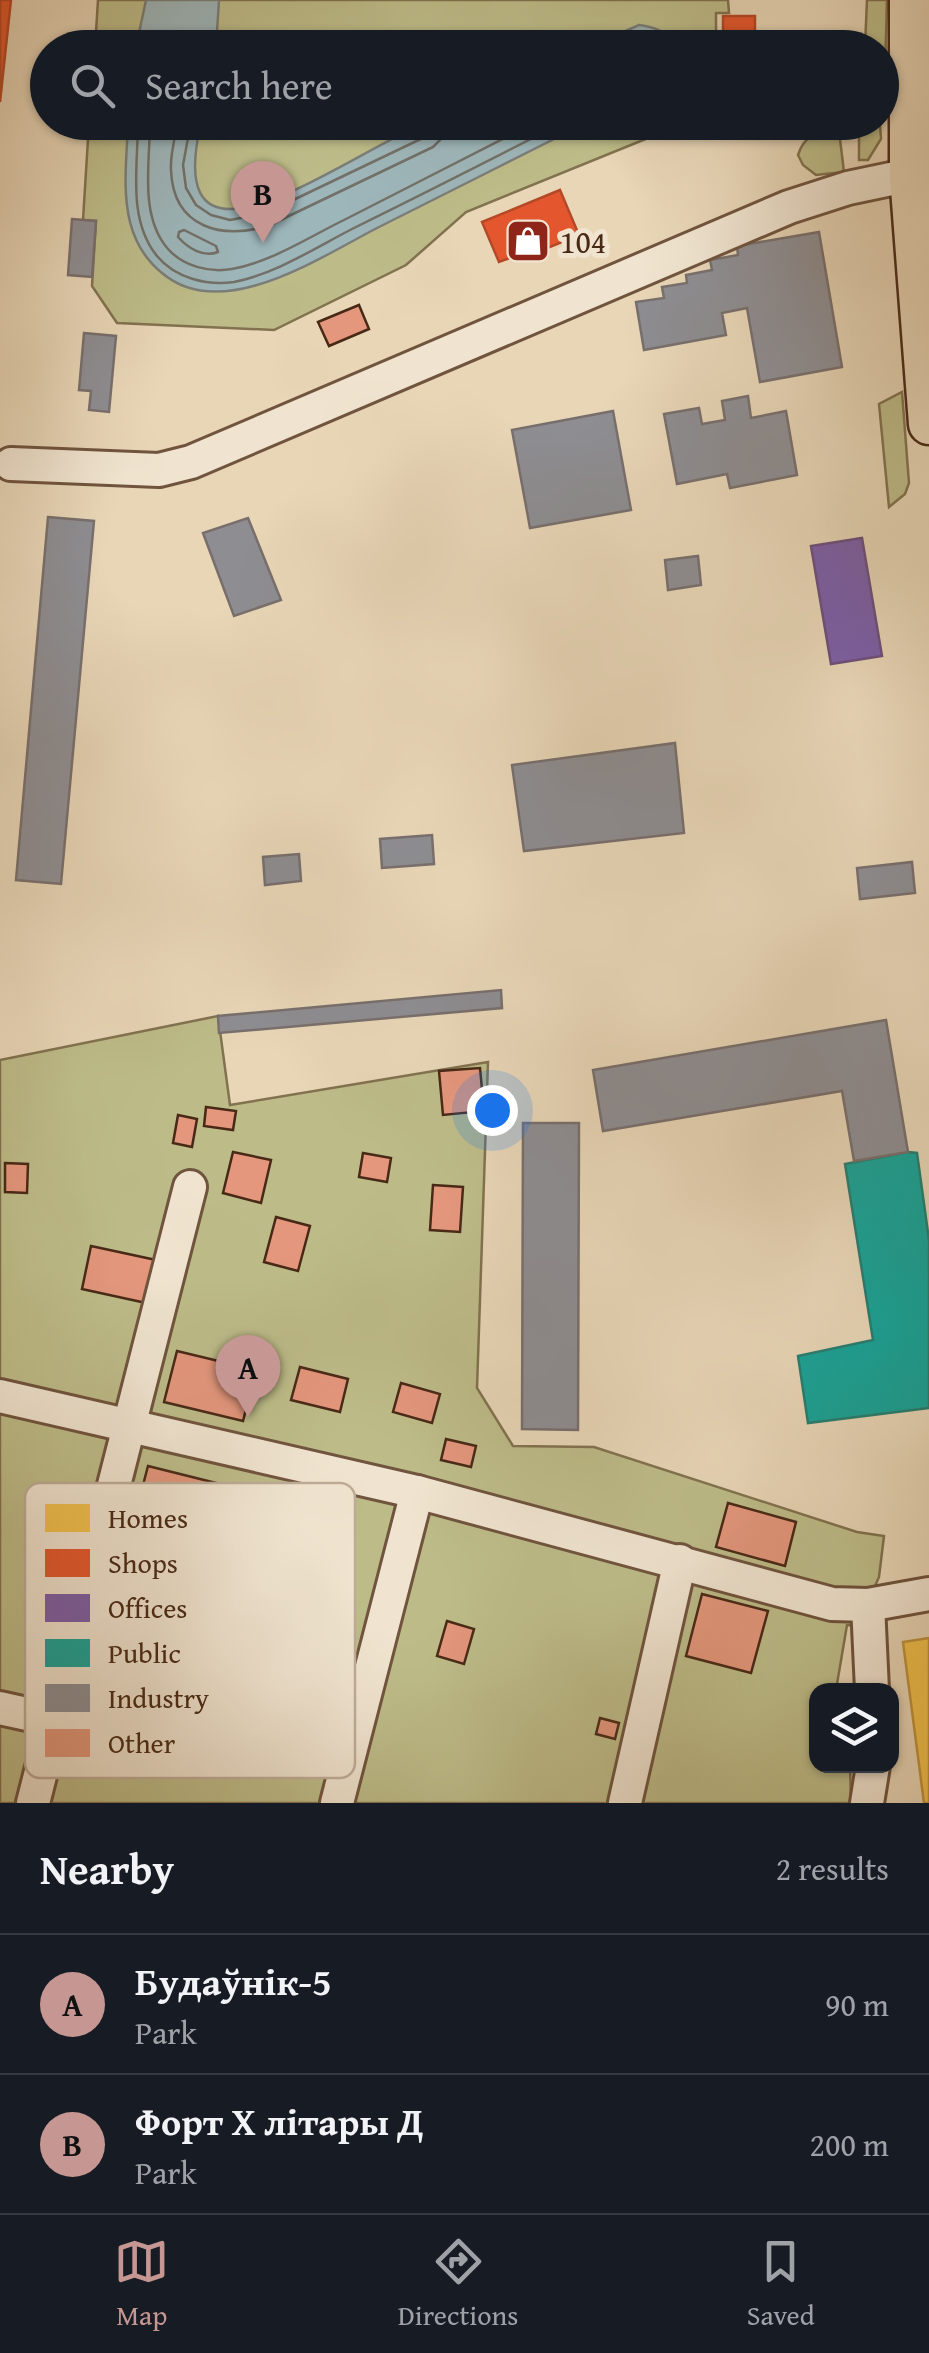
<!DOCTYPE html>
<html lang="en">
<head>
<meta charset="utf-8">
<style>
	body { margin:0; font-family:"Gentium Book Plus",serif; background:#242831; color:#f1f3f6 }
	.controls { position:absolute; right:30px; bottom:30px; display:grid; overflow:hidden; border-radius:20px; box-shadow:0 2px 8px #0004 }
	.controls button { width:90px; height:90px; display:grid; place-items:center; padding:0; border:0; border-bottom:2px solid #363941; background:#171b24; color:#f1f3f6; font:50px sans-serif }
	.you { position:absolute; left:492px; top:1110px; width:35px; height:35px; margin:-25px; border:8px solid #fff; border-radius:50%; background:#1a73e8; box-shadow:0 0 0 15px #1a73e833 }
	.badge { display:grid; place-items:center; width:65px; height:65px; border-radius:50%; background:#c59692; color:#111; font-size:32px; font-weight:700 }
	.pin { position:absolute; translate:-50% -82px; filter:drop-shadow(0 2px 5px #0008) }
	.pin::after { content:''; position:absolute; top:52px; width:35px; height:30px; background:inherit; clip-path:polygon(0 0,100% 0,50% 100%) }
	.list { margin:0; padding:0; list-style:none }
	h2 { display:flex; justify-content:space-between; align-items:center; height:130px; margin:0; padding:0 40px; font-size:42px }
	h2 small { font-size:32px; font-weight:400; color:#9ea1a6 }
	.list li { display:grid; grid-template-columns:65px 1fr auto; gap:30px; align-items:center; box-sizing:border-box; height:140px; padding:0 40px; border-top:2px solid #363941 }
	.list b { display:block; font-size:38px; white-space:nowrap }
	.list p { margin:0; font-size:32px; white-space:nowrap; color:#9ea1a6 }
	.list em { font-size:32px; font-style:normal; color:#9ea1a6 }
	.icon { flex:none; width:55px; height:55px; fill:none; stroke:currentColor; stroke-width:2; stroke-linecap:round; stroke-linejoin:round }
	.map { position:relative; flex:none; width:929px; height:1803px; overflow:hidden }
	.search { position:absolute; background:#171b24; box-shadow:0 2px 8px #0004; left:30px; right:30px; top:30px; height:110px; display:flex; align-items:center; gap:25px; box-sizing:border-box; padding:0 35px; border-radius:55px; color:#9ea1a6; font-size:38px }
	.sheet { height:410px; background:#171b24 }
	nav { display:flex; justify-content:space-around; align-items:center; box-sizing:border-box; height:140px; border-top:2px solid #363941; background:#171b24; font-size:28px; color:#9ea1a6 }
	nav a { display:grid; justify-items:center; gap:5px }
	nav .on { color:#c59692 }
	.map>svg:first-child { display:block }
	.green { fill:#bdbc89; stroke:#827250; stroke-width:2.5 }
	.water { fill:#9db6ba; stroke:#7b7e78; stroke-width:2.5 }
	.homes { fill:#f2c14e; stroke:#bf933d; stroke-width:2.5 }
	.shops { fill:#e4572e; stroke:#b54927; stroke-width:2.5 }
	.offices { fill:#7b5ea7; stroke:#6c4e7c; stroke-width:2.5 }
	.public { fill:#17a398; stroke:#267e71; stroke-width:2.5 }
	.industry { fill:#8d8d92; stroke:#786f6d; stroke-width:2.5 }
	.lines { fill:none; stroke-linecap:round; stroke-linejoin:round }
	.shore { stroke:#727068; stroke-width:2.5 }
	.building { fill:#e4977d; stroke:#482916; stroke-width:2.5 }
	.minor-casing { stroke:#70543e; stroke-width:38 }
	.major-casing { stroke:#482916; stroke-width:45 }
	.minor { stroke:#f0e4d0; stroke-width:32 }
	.major { stroke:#e8d6b7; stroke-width:40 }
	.labels { text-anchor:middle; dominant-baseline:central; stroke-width:10; stroke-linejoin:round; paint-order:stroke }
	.poi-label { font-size:32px; fill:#482916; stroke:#f0e4d0; text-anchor:start }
	.key { fill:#f0e4d0; stroke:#beac98; stroke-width:2.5 }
	.key-label { font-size:28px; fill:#482916 }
</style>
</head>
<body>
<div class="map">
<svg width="929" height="1803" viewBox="0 0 929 1803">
	<rect width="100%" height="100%" fill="#e8d6b7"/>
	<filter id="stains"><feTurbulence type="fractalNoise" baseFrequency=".002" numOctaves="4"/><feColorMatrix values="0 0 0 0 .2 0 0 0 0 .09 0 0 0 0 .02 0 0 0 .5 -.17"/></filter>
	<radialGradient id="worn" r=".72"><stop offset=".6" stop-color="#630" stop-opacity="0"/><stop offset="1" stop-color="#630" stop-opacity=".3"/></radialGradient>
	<!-- green -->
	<g class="green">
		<path d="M98 0H728L729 13H716V47L95 48Z"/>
		<path d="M867 0H887L884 106 882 48 865 47Z"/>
		<path d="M89 123H685L466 212 406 265 274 330 117 323 92 286 96 221 83 220Z"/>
		<path d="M859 124H880L881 139 868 160H859Z"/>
		<path d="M839 131 844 172 816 175 803 165 798 155C805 133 818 134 839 131Z"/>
		<path d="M902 392 909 483 905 494 889 507 879 404Z"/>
		<path d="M218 1016 230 1105 488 1062 477 1388 513 1446 594 1447 857 1532 884 1536 879 1577 863 1613 862 1626 847 1625 836 1690H816V1766H850L851 1803H0V1060Z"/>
	</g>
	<!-- water -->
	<g class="water">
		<path d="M146 0H219L216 47H136Z"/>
		<path d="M639 25C654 27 669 31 672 47H589Z"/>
		<path d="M128 123H201C157 310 369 136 433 122 446 119 465 122 479 122 515 122 551 122 586 123 518 157 449 192 381 226 323 255 223 325 162 273 146 260 135 242 130 222 122 190 127 155 128 123Z"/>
	</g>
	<!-- homes -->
	<path class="homes" d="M929 1638V1803H924L903 1642Z"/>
	<!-- shops -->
	<g class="shops">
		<path d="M0 0H11L0 102Z"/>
		<rect x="723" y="16" width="32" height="32"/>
		<rect x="723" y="122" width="32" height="15"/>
		<path d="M560 190 579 235 523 258 521 254 499 262 482 222Z"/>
	</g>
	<!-- offices -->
	<path class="offices" d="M862 538 882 656 831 664 811 546Z"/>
	<!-- public -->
	<path class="public" d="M908 1152 917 1153 929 1240V1408L808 1423 798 1356 873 1340 845 1164Z"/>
	<!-- industry -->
	<g class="industry">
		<path d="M72 219 96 221 92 277 68 275Z"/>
		<path d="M819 232 842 367 760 382 747 308 722 313 726 335 644 350 636 302 664 298 662 287 687 283 686 275 712 270 710 260 738 255 737 246Z"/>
		<path d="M84 333 116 336 109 412 89 410 91 391 79 390Z"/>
		<path d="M748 396 751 418 786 411 797 475 730 488 727 474 677 484 664 414 699 408 702 424 725 420 722 401Z"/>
		<path d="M613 411 631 510 530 528 512 430Z"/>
		<path d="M48 517 94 521 61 884 16 880Z"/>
		<path d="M248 518 281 600 234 616 203 533Z"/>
		<path d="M698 556 701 585 668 590 665 560Z"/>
		<path d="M675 743 684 833 524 851 512 765Z"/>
		<path d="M432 835 434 864 382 868 380 839Z"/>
		<path d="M299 854 301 881 265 885 263 857Z"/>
		<path d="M912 862 915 893 860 899 857 868Z"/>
		<path d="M501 990 502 1008 219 1033 218 1016Z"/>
		<path d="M886 1020 908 1152 854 1161 842 1091 603 1131 593 1070Z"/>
		<path d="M523 1123H579L578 1430 522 1429Z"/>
	</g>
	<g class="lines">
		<!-- shore -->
		<g class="shore">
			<path d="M138 122C138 166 127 219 157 256 175 278 207 286 234 282 275 274 315 248 352 229 423 194 494 158 564 122"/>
			<path d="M150 122C150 162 139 216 168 249 183 266 209 273 232 269 271 262 309 237 344 220 408 187 472 155 536 122"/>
			<path d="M178 122C175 138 170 154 171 170 173 228 223 241 270 225L433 147 444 136 446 122"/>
			<path d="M191 122 183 165 186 188 196 205 211 215 230 220 266 213 427 136 432 131 434 122"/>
			<path d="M184 230 216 246 218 252C203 258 188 248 178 237L179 232Z"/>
		</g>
	</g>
	<!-- building -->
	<g class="building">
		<path d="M359 305 369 329 329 346 318 322Z"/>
		<path d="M480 1068 484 1111 443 1115 439 1071Z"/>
		<path d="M206 1107 236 1111 233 1130 204 1126Z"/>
		<path d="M178 1115 197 1119 192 1147 173 1143Z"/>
		<path d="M233 1152 271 1160 261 1203 223 1193Z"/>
		<path d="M363 1153 391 1158 387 1182 359 1177Z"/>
		<path d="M5 1163 28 1164 27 1193 5 1192Z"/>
		<path d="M433 1185 463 1187 460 1232 430 1230Z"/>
		<path d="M276 1217 310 1226 298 1271 264 1262Z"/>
		<path d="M91 1246 156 1260 146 1303 82 1289Z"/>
		<path d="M177 1351 256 1370 243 1421 164 1402Z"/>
		<path d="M300 1367 348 1379 340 1412 291 1400Z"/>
		<path d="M401 1383 440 1394 432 1423 393 1412Z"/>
		<path d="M446 1439 476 1446 471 1467 441 1460Z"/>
		<path d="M148 1466 236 1488 225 1531 137 1508Z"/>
		<path d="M728 1503 796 1522 785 1566 716 1547Z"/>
		<path d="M702 1594 768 1611 751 1673 686 1656Z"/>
		<path d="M447 1621 474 1629 464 1664 437 1656Z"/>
		<path d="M600 1718 619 1723 615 1739 596 1734Z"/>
	</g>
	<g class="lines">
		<defs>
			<g id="minor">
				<path d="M11 464 159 470 191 462 789 207 848 188 910 175"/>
				<path d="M0 1396 417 1492 832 1604 868 1605 929 1594"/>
				<path d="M868 1605 872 1690"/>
				<path d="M0 1708 54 1720"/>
				<path d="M33 1803 190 1187"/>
				<path d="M337 1803 417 1492"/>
				<path d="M625 1803 680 1561"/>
				<path d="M867 1803 873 1766"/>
			</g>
			<path id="major" d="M910 0V175L929 424"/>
		</defs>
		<!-- minor casing -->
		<use href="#minor" class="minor-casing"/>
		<!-- major casing -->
		<use href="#major" class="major-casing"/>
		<!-- minor -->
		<use href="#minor" class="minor"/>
		<!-- major -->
		<use href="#major" class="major"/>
	</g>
	<!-- icons -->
	<defs>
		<symbol id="shop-square" viewBox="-11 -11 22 22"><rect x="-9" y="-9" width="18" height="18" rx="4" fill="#8f2418" stroke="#f0e4d0"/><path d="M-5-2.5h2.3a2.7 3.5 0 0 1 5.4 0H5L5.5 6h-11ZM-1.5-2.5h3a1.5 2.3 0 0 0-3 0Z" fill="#fff"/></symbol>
	</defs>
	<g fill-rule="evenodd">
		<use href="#shop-square" x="503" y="216" width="50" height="50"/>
	</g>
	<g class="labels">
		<!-- poi labels -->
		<g class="poi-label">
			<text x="560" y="241">104</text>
		</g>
	</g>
	<!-- legend -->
	<rect x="25" y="1483" width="330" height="295" rx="15" class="key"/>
	<rect x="45" y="1504" width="45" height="28" fill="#f2c14e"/>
	<rect x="45" y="1549" width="45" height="28" fill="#e4572e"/>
	<rect x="45" y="1594" width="45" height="28" fill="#7b5ea7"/>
	<rect x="45" y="1639" width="45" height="28" fill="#17a398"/>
	<rect x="45" y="1684" width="45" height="28" fill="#8d8d92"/>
	<rect x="45" y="1729" width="45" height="28" fill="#e4977d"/>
	<g class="key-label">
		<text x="108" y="1528">Homes</text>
		<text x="108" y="1573">Shops</text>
		<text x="108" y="1618">Offices</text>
		<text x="108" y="1663">Public</text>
		<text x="108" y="1708">Industry</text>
		<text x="108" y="1753">Other</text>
	</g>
	<rect width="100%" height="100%" filter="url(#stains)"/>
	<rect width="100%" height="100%" fill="url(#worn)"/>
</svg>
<div class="controls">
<button><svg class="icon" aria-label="layers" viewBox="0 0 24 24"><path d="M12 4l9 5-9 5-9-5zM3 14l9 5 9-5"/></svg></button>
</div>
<div class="you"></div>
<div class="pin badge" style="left:248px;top:1417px">A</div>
<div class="pin badge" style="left:263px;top:243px">B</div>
<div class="search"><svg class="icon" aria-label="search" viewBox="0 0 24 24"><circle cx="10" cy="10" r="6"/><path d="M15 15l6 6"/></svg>Search here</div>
</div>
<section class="sheet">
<h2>Nearby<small>2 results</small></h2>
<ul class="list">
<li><span class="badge">A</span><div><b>Будаўнік-5</b><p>Park</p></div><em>90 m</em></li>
<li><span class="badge">B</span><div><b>Форт X літары Д</b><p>Park</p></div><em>200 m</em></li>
</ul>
</section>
<nav>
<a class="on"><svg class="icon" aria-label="map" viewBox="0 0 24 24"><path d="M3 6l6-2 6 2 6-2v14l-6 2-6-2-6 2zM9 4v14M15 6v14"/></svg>Map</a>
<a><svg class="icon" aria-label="directions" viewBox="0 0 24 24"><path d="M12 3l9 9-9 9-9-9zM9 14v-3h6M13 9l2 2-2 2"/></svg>Directions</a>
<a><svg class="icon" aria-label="saved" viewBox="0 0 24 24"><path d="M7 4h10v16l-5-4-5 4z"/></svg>Saved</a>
</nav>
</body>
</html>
